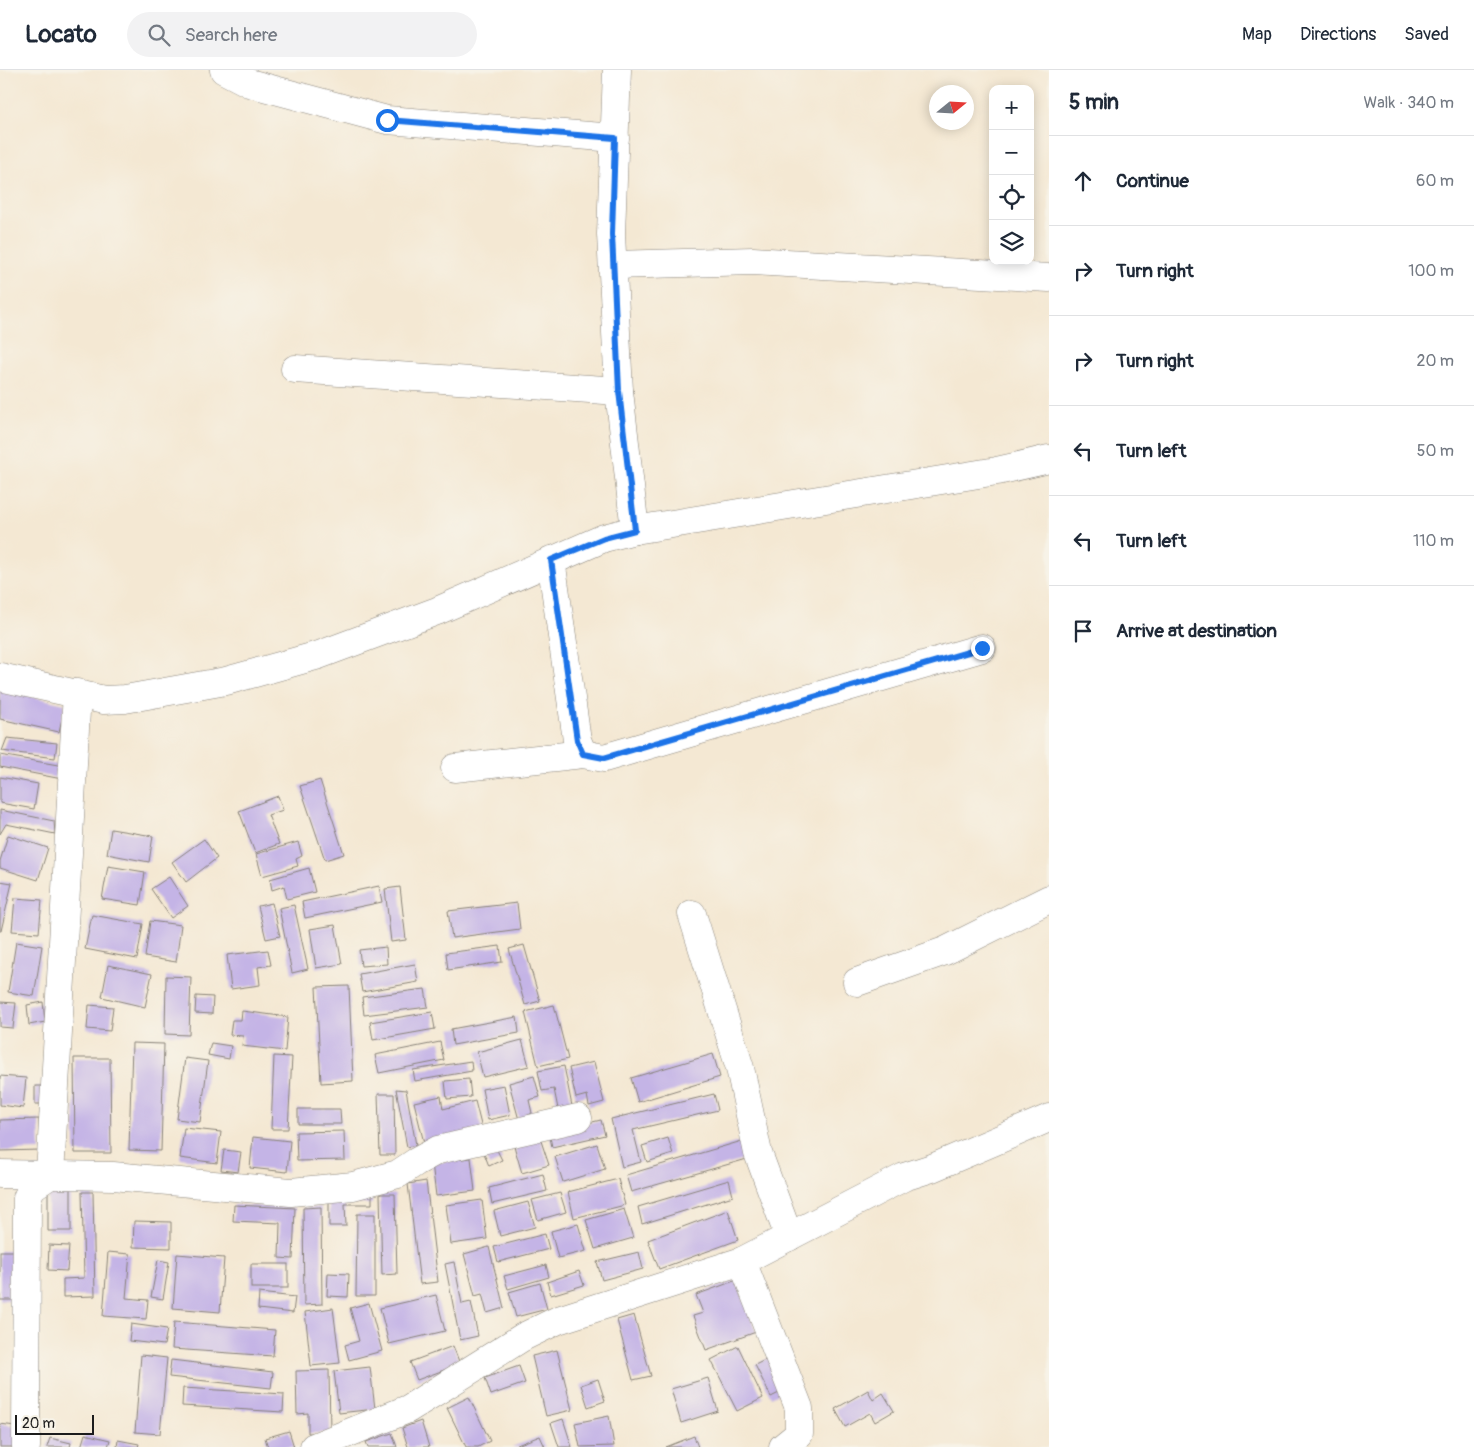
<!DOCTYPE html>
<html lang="en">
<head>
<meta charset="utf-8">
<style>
	body { margin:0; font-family:Pangolin,sans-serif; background:#f2f2f3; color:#1f2937 }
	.controls { position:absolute; right:15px; top:15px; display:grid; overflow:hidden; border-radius:10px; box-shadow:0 2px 12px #0003 }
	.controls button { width:45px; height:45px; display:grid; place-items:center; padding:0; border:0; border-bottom:1px solid #e0e1e3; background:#fff; color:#1f2937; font:25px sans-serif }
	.compass { position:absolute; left:929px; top:15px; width:45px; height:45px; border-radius:50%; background:#fff; box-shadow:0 2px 12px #0003; rotate:72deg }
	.scale { position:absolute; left:15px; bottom:12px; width:79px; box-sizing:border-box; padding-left:5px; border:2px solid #1c1c1c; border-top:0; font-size:14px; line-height:18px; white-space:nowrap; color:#1c1c1c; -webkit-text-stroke:4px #f7f3e8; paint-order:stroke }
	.stop { position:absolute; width:15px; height:15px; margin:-11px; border:4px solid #1a73e8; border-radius:50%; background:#fff }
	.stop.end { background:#1a73e8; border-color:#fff; box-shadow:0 1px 5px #0008 }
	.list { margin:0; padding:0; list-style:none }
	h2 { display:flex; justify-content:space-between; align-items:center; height:65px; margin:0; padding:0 20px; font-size:21px }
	h2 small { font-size:16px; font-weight:400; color:#747a83 }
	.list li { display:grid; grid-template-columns:32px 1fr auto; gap:15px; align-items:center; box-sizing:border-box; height:90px; padding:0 20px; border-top:1px solid #e0e1e3 }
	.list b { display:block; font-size:19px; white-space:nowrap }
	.list em { font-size:16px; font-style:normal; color:#747a83 }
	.icon { flex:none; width:28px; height:28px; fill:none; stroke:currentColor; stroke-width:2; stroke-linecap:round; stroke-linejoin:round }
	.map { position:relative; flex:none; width:1049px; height:1377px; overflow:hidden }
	header { display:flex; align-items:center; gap:30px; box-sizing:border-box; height:70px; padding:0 25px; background:#fff; border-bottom:1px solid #e0e1e3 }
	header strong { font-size:24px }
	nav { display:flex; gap:28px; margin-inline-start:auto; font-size:18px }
	.search { width:350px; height:45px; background:#f2f2f3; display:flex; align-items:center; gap:12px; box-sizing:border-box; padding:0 18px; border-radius:28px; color:#747a83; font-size:19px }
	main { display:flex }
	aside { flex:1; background:#fff }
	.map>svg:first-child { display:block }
	.building { fill:#c4b4e6 }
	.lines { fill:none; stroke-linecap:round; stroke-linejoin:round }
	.street-casing { stroke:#888278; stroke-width:29 }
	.street { stroke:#fff; stroke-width:28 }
	.route { stroke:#1a73e8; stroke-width:6 }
</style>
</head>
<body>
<header>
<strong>Locato</strong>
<div class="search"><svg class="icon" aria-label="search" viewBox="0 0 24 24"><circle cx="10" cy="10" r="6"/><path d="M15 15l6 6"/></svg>Search here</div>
<nav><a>Map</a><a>Directions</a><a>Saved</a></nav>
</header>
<main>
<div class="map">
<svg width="1049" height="1377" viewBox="0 0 1049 1377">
	<rect width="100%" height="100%" fill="#f7f3e8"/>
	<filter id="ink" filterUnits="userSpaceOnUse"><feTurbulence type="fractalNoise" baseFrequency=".02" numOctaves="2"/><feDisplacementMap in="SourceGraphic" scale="10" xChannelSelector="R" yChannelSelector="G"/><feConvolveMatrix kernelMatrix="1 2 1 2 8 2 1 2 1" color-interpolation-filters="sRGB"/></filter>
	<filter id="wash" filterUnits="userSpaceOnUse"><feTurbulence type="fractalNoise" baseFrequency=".0096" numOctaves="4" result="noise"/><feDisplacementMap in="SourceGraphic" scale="20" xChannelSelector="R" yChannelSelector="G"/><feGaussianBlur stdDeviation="1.12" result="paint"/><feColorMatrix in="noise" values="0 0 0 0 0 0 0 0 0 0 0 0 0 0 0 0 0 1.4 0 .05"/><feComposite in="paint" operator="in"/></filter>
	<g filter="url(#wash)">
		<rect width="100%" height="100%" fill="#f4e8d3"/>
		<g id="blocks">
			<!-- building -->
			<g class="building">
				<path d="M0 619 65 634 59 662 0 649Z"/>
				<path d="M7 668 57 673 55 688 2 681Z"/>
				<path d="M0 685 64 696 62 709 0 697Z"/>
				<path d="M0 707 38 714 34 739 0 733Z"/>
				<path d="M320 710 344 784 325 790 300 716Z"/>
				<path d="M278 726 283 740 268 745 279 774 255 783 239 741Z"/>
				<path d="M0 740 54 751 55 764 6 754 0 764Z"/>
				<path d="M111 759 153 766 149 792 107 784Z"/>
				<path d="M8 765 48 778 38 810 0 798V791Z"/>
				<path d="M204 769 217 788 186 812 172 792Z"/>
				<path d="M298 772 302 786 296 789 298 796 262 806 256 784Z"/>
				<path d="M108 796 145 802 140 835 102 829Z"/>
				<path d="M309 798 315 822 287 829 284 816 272 820 270 809Z"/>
				<path d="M169 807 188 836 171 848 151 819Z"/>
				<path d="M0 811 12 813 1 861H0Z"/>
				<path d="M379 816 382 832 305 848 302 832Z"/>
				<path d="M400 817 406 870 391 872 385 819Z"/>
				<path d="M15 828 42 830 39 863 12 861Z"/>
				<path d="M272 833 280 866 266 869 258 836Z"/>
				<path d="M517 833 520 859 452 868 448 841Z"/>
				<path d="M294 835 308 899 292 903 279 838Z"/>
				<path d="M92 845 143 854 137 889 85 879Z"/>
				<path d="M150 851 181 855 176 892 145 887Z"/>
				<path d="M335 855 342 894 316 898 310 859Z"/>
				<path d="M16 872 42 876 34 926 8 922Z"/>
				<path d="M524 875 540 931 525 935 509 879Z"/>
				<path d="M500 876 502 892 448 900 446 883Z"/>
				<path d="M386 877 387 894 361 896 359 880Z"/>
				<path d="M268 880 271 895 258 897 260 915 231 919 227 885Z"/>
				<path d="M415 894 418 912 362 922 359 904Z"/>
				<path d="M108 895 152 904 145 937 102 927Z"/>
				<path d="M166 906 191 907 189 965 165 964Z"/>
				<path d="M349 916 353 1011 321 1013 316 917Z"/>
				<path d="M425 919 428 937 364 945 362 927Z"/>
				<path d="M196 926 213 927 212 944 195 943Z"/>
				<path d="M0 932 16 933 13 958 0 957Z"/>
				<path d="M43 932 45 952 29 955 27 935Z"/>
				<path d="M89 935 113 937 110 961 87 959Z"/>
				<path d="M554 935 568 989 538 996 525 942Z"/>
				<path d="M242 941 288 947 285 981 242 976 243 966 230 965 232 950H241Z"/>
				<path d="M432 942 435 959 373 970 370 952Z"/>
				<path d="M517 947 519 963 453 975 451 959Z"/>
				<path d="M522 970 529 996 483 1007 477 982Z"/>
				<path d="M440 972 444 990 379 1003 375 985Z"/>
				<path d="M132 973 164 974 161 1081 129 1080Z"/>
				<path d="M211 973 231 976 229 989 208 985Z"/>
				<path d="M713 984 720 1007 638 1032 631 1008Z"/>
				<path d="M274 986 292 987 288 1059H271Z"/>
				<path d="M74 988H110L111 1083H75Z"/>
				<path d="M185 988 208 991 200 1052 177 1049Z"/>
				<path d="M471 991 472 1001 415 1011 413 1000Z"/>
				<path d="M594 992 604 1032 589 1036 587 1025 576 1028 569 998Z"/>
				<path d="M564 996 572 1036 558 1039 554 1019 542 1021 538 1001Z"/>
				<path d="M0 1006 26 1008 23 1038 0 1035Z"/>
				<path d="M534 1006 540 1027 529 1030 532 1043 519 1050 509 1013Z"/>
				<path d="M469 1009 471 1027 447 1029 445 1011Z"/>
				<path d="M504 1015 510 1045 488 1050 482 1019Z"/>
				<rect x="35" y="1016" width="12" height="18"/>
				<path d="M396 1019 406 1020 416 1075 407 1077Z"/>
				<path d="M378 1024H394L395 1085H380Z"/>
				<path d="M714 1024 718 1040 633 1060 641 1092 622 1097 611 1049Z"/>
				<path d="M441 1026 443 1039 475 1031 482 1059 424 1073 414 1032Z"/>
				<path d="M298 1039H340L341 1054H298Z"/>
				<path d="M39 1049 40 1080 0 1081V1050Z"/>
				<path d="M601 1050 605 1065 552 1077 549 1062Z"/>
				<path d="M184 1058 221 1062 217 1093 180 1088Z"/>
				<path d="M344 1061 345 1090 297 1091 296 1062Z"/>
				<path d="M253 1067 290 1071 287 1102 250 1098Z"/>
				<path d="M540 1068 549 1095 522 1103 514 1076Z"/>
				<path d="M668 1068 673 1084 647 1092 642 1076Z"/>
				<path d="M742 1071 747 1089 631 1122 626 1105Z"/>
				<path d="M597 1074 605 1099 563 1112 555 1087Z"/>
				<path d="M496 1078 502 1090 489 1096 484 1083Z"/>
				<path d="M224 1080 241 1082 238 1102 221 1100Z"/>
				<path d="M471 1088 475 1121 436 1126 432 1093Z"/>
				<path d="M543 1104 547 1121 492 1134 489 1118Z"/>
				<path d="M618 1109 625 1135 574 1148 568 1122Z"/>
				<path d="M729 1110 733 1126 642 1154 638 1137Z"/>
				<path d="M426 1111 438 1212 420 1214 408 1114Z"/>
				<path d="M48 1118 71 1119V1161H48Z"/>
				<path d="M329 1120H372V1134H345L346 1156H329Z"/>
				<path d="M82 1122H93L95 1226 63 1227V1209L84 1208Z"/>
				<path d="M560 1123 566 1142 538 1150 532 1130Z"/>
				<path d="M380 1124H395L397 1204 382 1205Z"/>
				<path d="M482 1130 487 1169 451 1174 446 1135Z"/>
				<path d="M528 1132 535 1157 500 1166 494 1141Z"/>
				<path d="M234 1135 295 1138 293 1189 279 1188 280 1153 233 1151Z"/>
				<path d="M321 1137 322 1234 304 1235 303 1138Z"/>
				<path d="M624 1139 633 1168 595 1179 586 1150Z"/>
				<path d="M728 1140 738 1170 659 1199 648 1170Z"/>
				<path d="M357 1144H375V1226H356Z"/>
				<path d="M134 1151 171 1152V1178L133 1177Z"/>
				<path d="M578 1154 586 1181 558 1188 551 1161Z"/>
				<path d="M545 1164 549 1179 498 1192 494 1177Z"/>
				<path d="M49 1175 69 1176 67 1201 48 1200Z"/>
				<path d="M489 1177 504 1238 487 1243 482 1224 475 1226 464 1184Z"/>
				<rect x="0" y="1181" width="18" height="49"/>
				<path d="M108 1182 130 1184 126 1228 148 1230 146 1249 103 1246Z"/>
				<path d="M639 1182 643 1199 602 1210 597 1192Z"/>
				<path d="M177 1184 224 1188 220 1242 173 1238Z"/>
				<path d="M158 1190 169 1192 163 1229 151 1227Z"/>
				<path d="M454 1192 462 1234 471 1232 478 1266 460 1270 445 1194Z"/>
				<rect x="251" y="1194" width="37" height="24"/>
				<path d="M546 1195 549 1207 508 1219 504 1206Z"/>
				<path d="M579 1201 584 1215 551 1225 547 1212Z"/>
				<path d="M328 1203 349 1204 348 1227 327 1226Z"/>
				<path d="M737 1210 756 1262 706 1280 693 1246 703 1243 696 1225Z"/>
				<path d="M540 1213 547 1239 516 1247 509 1222Z"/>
				<path d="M259 1223 295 1227 293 1243 258 1239Z"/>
				<path d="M436 1225 445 1261 389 1274 380 1238Z"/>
				<path d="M369 1233 382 1281 349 1290 345 1275 359 1271 350 1238Z"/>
				<path d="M333 1238 340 1293 311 1296 305 1242Z"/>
				<path d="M634 1245 651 1306 633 1310 617 1250Z"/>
				<path d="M174 1252 275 1260 273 1286 172 1279Z"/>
				<path d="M131 1254 167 1259 164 1275 129 1271Z"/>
				<path d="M453 1276 460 1294 417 1310 410 1292Z"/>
				<path d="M738 1276 763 1328 737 1341 711 1290Z"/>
				<path d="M557 1280 572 1340 546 1346 532 1286Z"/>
				<path d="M141 1285 167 1288 160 1364 135 1362Z"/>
				<path d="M771 1287 787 1319 771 1327 755 1295Z"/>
				<path d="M171 1290 273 1302 271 1318 169 1307Z"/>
				<path d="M519 1296 525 1313 491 1325 485 1308Z"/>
				<path d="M370 1297 375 1339 339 1343 334 1301Z"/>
				<path d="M329 1300 330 1363H308V1343L297 1344 296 1301Z"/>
				<path d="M708 1308 718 1341 681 1353 671 1319Z"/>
				<path d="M598 1309 605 1331 588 1337 581 1315Z"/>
				<path d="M183 1318 284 1324 283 1342 182 1336Z"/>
				<path d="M868 1320 873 1330 883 1323 894 1341 875 1352 870 1343 845 1357 835 1339Z"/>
				<path d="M469 1327 490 1371 478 1377H466L447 1338Z"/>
				<path d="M609 1346 614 1376 580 1377 575 1353Z"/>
				<path d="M563 1349 572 1377H559L551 1353Z"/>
				<path d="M421 1351 429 1377H408L402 1358Z"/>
				<path d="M0 1354 23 1357 20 1377H0Z"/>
				<path d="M289 1361 294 1377H268L265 1368Z"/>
				<path d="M392 1363 397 1377H368L366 1372Z"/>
				<path d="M85 1364 110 1370 108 1377H81Z"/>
				<path d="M540 1366 545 1377H512Z"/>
				<path d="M694 1366 698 1377H666Z"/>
				<path d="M50 1368 71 1373 70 1377H47Z"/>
				<path d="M118 1370 139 1374 138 1377H117Z"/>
			</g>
		</g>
	</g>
	<g filter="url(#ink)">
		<use href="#blocks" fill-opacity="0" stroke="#888278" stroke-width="1"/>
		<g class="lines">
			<defs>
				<g id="street">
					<path d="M224 0 249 13 387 50 615 68"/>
					<path d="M617 0 611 164 619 321 635 460"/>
					<path d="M614 195 753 191 1049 208"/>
					<path d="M295 299 619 321"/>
					<path d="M551 490 577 670 583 684 604 688 982 578"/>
					<path d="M0 607 104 630 125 629 226 611 319 585 437 541 604 468 635 460 997 401 1049 389"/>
					<path d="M455 698 583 684"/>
					<path d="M692 844 740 998 758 1083 789 1167"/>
					<path d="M857 912 945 881 1049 829"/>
					<path d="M0 1104 113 1106 291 1122 353 1116 398 1104 416 1092 438 1080 578 1048"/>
					<path d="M742 1191 799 1338V1364L783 1377"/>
					<path d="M26 1377 27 1128 32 1117 50 1105 77 623"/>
					<path d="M314 1377 408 1339 523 1267 558 1250 742 1191 904 1107 932 1098 1049 1048"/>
				</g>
			</defs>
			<!-- street casing -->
			<use href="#street" class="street-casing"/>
			<!-- street -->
			<use href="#street" class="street"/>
		</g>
	</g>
	<g class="lines" filter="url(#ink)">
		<!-- route -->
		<path class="route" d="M387 50 615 68 612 164 619 321 635 460 604 468 551 490 577 670 583 684 604 688 982 578"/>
	</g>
</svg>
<div class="controls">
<button>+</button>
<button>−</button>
<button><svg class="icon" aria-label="locate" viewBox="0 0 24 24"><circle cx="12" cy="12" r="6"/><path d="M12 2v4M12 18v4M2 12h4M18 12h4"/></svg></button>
<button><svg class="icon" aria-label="layers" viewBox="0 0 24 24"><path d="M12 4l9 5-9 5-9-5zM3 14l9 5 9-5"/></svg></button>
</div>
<svg class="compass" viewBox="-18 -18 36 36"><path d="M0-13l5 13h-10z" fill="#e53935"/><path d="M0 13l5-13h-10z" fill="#747a83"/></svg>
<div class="scale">20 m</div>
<div class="stop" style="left:387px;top:50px"></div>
<div class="stop end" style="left:982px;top:578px"></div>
</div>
<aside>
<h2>5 min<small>Walk · 340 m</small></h2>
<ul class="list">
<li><svg class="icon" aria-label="ahead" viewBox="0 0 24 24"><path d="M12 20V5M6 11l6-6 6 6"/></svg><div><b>Continue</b></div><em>60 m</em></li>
<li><svg class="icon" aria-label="right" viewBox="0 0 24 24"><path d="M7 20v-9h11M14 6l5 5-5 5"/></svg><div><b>Turn right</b></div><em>100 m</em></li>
<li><svg class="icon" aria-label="right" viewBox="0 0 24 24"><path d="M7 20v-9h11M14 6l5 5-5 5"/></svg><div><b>Turn right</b></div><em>20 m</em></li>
<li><svg class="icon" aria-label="left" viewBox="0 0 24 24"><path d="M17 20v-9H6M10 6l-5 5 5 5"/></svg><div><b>Turn left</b></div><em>50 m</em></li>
<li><svg class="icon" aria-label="left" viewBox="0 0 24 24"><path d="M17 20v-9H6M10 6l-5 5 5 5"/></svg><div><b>Turn left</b></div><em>110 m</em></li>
<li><svg class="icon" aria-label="arrive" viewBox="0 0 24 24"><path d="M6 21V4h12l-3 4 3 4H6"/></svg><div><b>Arrive at destination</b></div></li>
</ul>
</aside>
</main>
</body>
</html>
